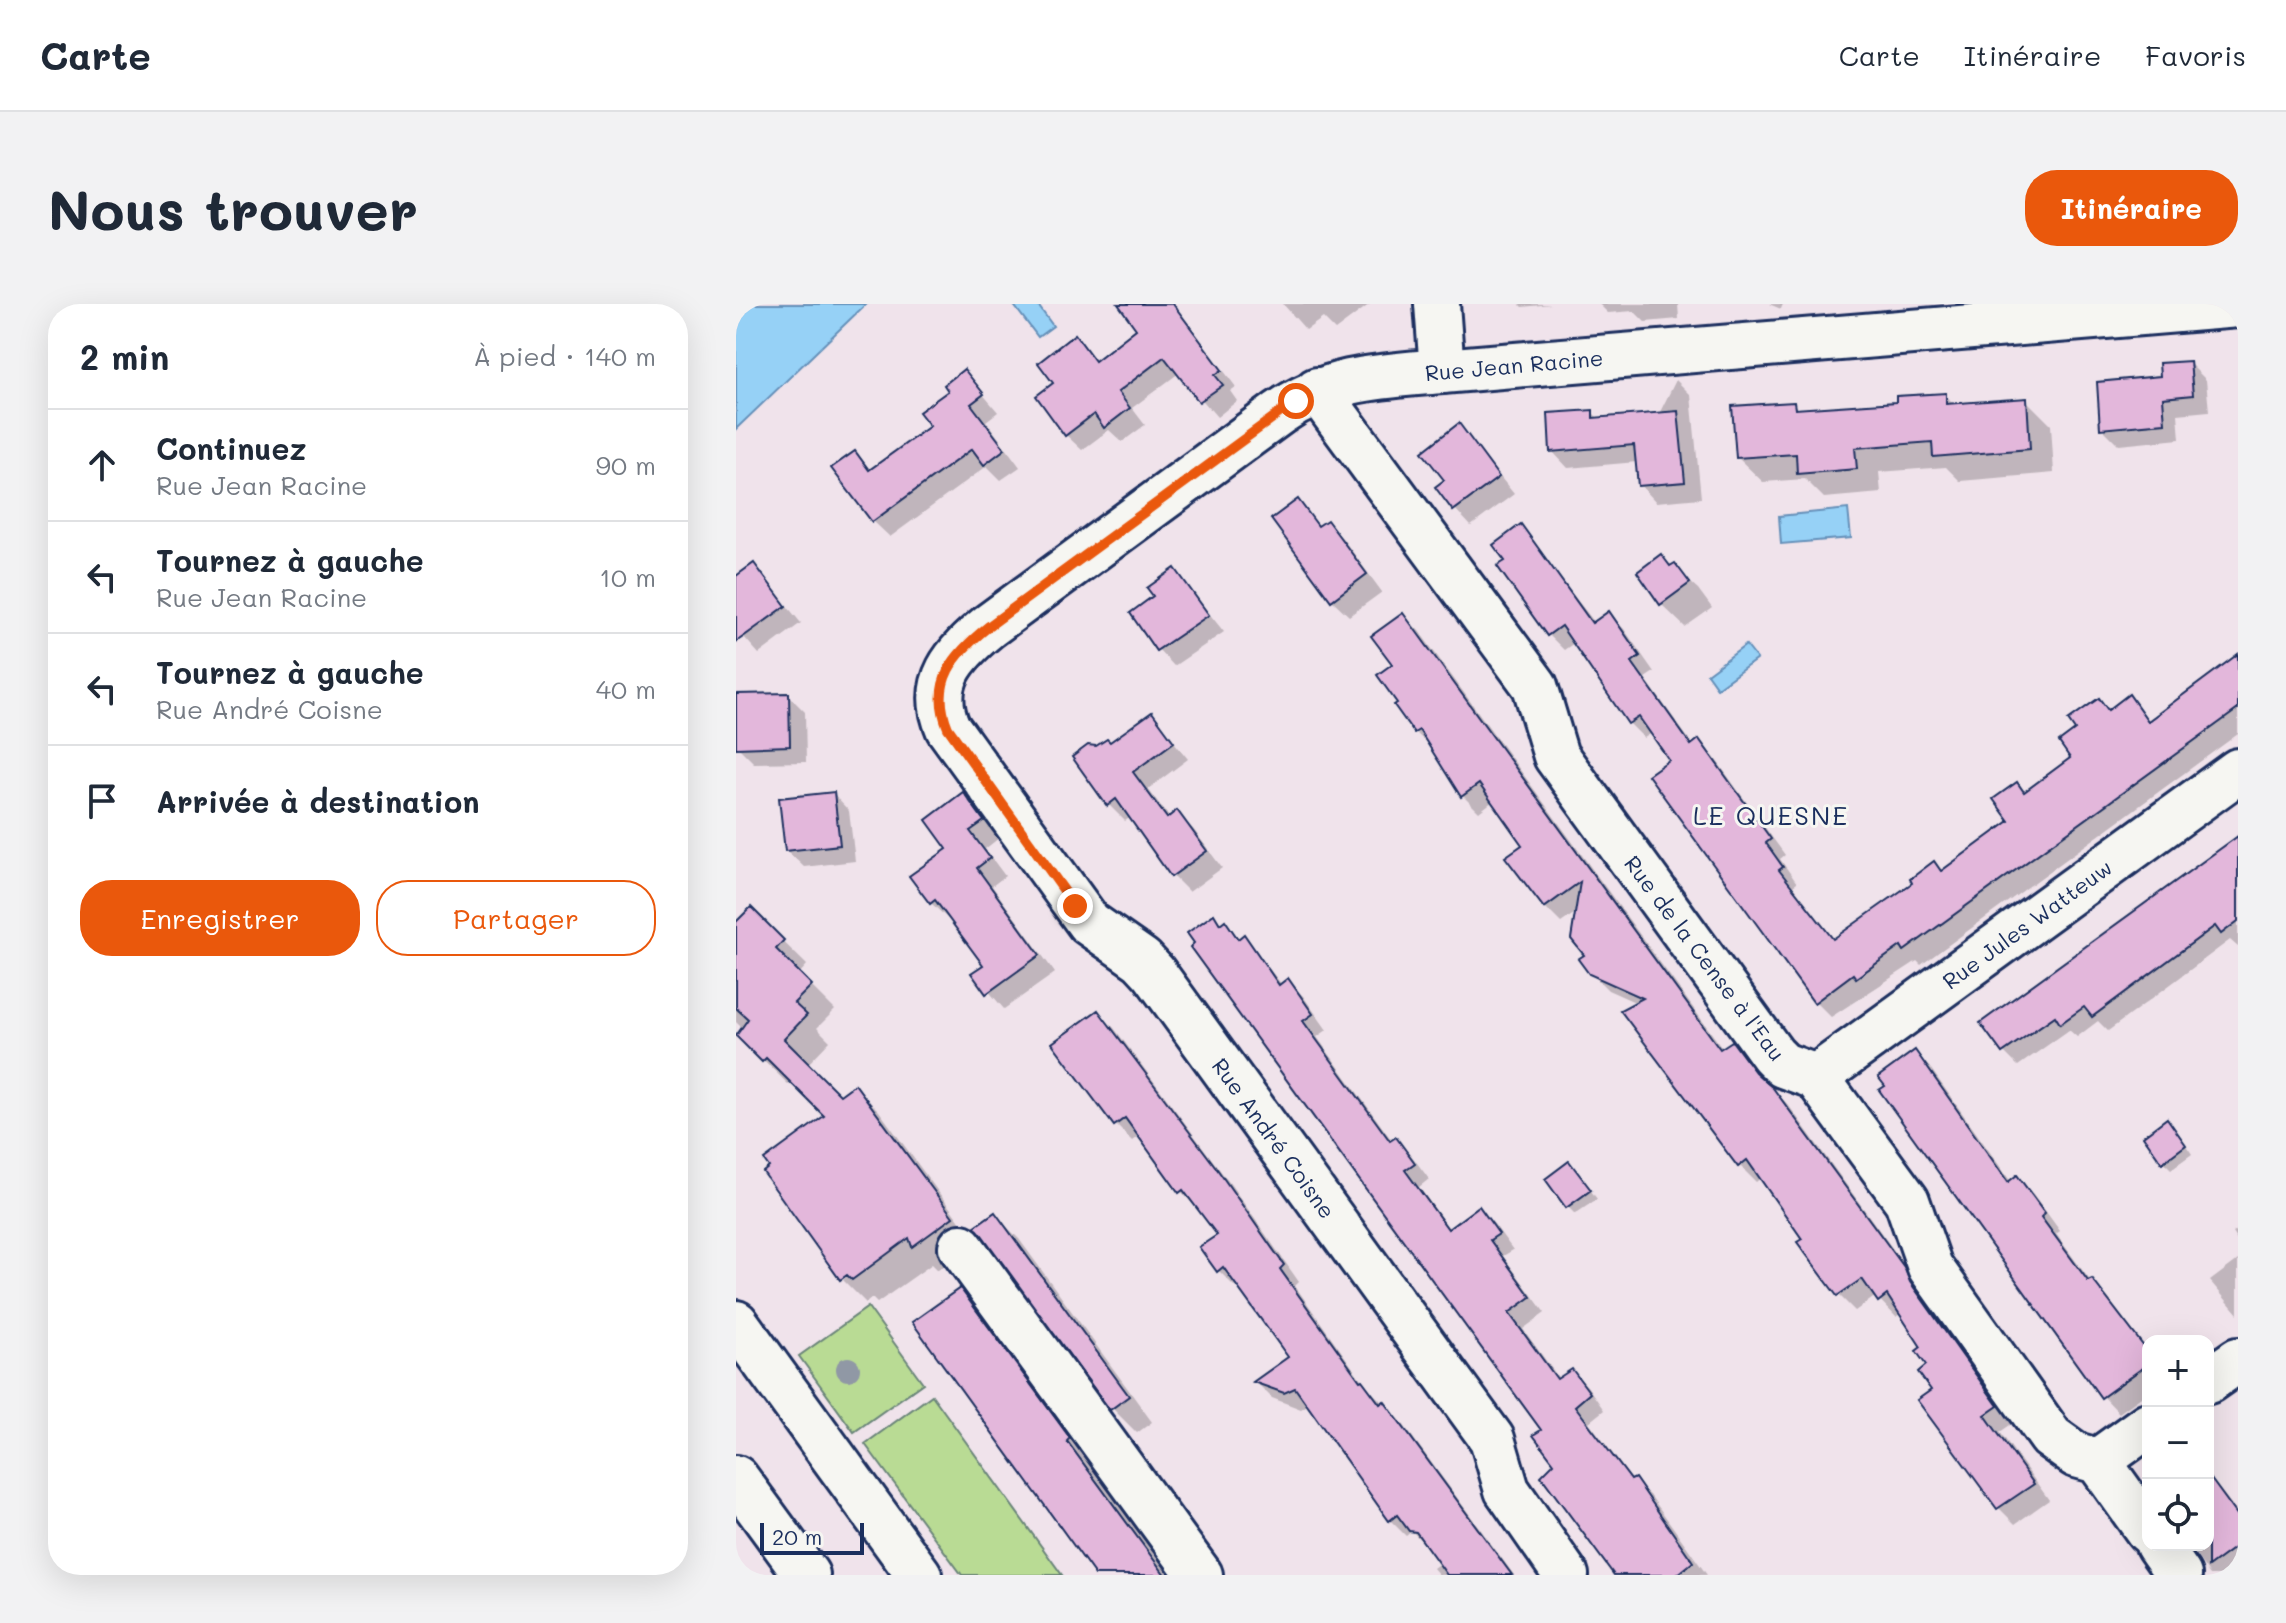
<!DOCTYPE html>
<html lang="fr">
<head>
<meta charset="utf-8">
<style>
	body { margin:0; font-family:Mali,sans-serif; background:#f2f2f3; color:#1f2937 }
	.controls { position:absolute; right:24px; bottom:24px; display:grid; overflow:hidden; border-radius:16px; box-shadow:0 8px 32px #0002 }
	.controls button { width:72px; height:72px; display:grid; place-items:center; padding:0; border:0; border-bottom:2px solid #e0e1e3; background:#fff; color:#1f2937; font:40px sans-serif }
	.scale { position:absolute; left:24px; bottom:20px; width:104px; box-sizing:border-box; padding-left:8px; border:4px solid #1b2f5e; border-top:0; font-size:22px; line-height:28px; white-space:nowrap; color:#1b2f5e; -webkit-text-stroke:6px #f6f6f2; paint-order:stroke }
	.stop { position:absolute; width:24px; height:24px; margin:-18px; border:6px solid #ea580c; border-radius:50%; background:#fff }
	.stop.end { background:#ea580c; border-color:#fff; box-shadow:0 2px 8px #0008 }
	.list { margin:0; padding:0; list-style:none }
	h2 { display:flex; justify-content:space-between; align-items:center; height:104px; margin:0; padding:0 32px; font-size:34px }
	h2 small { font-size:26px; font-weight:400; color:#747a83 }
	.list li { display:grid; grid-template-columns:52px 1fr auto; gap:24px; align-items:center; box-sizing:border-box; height:112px; padding:0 32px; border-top:2px solid #e0e1e3 }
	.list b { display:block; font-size:30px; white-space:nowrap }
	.list p { margin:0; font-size:26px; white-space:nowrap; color:#747a83 }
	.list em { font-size:26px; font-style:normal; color:#747a83 }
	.actions { display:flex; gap:16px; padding:24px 32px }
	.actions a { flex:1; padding:18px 0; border:2px solid #ea580c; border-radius:32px; text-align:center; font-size:28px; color:#ea580c }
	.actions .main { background:#ea580c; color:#fff }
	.icon { flex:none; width:44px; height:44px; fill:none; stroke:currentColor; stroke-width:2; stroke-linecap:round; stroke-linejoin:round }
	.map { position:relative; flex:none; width:1502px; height:1271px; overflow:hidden; border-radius:32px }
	header { display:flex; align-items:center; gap:48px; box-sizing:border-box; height:112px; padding:0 40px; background:#fff; border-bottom:2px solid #e0e1e3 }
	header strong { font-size:38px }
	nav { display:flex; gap:44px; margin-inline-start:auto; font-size:28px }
	.intro { display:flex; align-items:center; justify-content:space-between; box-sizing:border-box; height:192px; padding:0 48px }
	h1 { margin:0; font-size:56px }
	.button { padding:20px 36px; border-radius:32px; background:#ea580c; color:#fff; font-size:28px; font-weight:700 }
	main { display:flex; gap:48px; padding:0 48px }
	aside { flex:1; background:#fff; border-radius:32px; box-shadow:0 8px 32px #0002 }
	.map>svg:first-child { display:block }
	.green { fill:#b9db94; stroke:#6a8579; stroke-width:2 }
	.water { fill:#96d1f6; stroke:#6590b9; stroke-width:2 }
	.shadow { fill:#0003 }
	.building { fill:#e3b7db; stroke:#1b2f5e; stroke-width:2 }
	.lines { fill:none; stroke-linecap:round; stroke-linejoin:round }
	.minor-casing { stroke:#1b2f5e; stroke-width:50 }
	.major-casing { stroke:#1b2f5e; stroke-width:50 }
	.minor { stroke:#f6f6f2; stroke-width:44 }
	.major { stroke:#f6f6f2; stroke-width:44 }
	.tree { fill:#9098a5 }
	.route { stroke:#ea580c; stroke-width:10 }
	.labels { text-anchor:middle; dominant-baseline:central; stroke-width:6; stroke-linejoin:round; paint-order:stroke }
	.street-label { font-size:22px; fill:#1b2f5e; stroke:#f6f6f2 }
	.quarter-label { font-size:26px; letter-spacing:2px; fill:#1b2f5e; stroke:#f6f6f2 }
</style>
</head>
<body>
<header>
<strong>Carte</strong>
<nav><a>Carte</a><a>Itinéraire</a><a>Favoris</a></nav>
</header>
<div class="intro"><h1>Nous trouver</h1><a class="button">Itinéraire</a></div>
<main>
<aside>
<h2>2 min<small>À pied · 140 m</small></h2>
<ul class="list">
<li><svg class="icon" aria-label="ahead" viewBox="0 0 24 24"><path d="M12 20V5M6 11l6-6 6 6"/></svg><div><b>Continuez</b><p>Rue Jean Racine</p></div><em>90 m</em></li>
<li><svg class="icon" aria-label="left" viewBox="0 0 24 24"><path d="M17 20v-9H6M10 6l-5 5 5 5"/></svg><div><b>Tournez à gauche</b><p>Rue Jean Racine</p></div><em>10 m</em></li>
<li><svg class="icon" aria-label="left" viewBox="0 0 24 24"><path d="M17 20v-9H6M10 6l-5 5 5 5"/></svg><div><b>Tournez à gauche</b><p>Rue André Coisne</p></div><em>40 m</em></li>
<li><svg class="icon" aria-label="arrive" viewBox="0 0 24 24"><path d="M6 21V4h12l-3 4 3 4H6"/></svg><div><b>Arrivée à destination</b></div></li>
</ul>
<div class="actions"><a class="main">Enregistrer</a><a>Partager</a></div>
</aside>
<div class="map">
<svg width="1502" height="1271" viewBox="0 0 1502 1271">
	<rect width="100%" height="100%" fill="#f0e3eb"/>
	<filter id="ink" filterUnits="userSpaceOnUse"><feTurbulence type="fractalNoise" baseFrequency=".0125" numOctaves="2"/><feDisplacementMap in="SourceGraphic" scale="16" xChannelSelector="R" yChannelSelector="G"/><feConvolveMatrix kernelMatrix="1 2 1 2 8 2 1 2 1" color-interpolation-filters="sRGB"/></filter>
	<g filter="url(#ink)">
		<!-- green -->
		<g class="green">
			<path d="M132 1003 187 1079 118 1128 63 1052Z"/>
			<path d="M196 1091 326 1271H226L129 1140Z"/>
		</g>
		<!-- water -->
		<g class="water">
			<path d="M0 0H130L0 125Z"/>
			<path d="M277 0H301L317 22 302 33Z"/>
			<path d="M1112 205 1115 234 1045 240 1043 212Z"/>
			<path d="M1010 341 1021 355 981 384 971 370Z"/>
		</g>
		<!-- shadow -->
		<g class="shadow">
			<path d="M385 0H437L500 83 494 87 501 97 481 113 443 69 396 104 409 121 386 138 373 126 346 146 330 131 320 79 339 33 361 58 403 25Z"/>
			<path d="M547 0H634L599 26 587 14 570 26Z"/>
			<path d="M783 0H815L786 3Z"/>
			<path d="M863 0H942L943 15 909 18 898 7 872 9Z"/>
			<path d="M1033 0H1047L1045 5Z"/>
			<path d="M1453 59 1470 76 1473 107 1442 110 1444 135 1383 141 1366 124 1426 74Z"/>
			<path d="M228 68 262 108 250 117 284 163 265 176 251 162 154 233 137 217 119 150 136 167 197 123Z"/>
			<path d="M940 76 955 91 965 194 920 198 904 181 901 158 832 164 816 147 856 108 863 115 923 110Z"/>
			<path d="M1209 91 1220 102 1290 96 1315 121 1318 169 1224 177 1210 163 1143 168 1145 189 1088 194 1069 175 1027 178 1002 154 1057 100 1064 107 1163 100Z"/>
			<path d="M723 122 778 190 735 222 719 205 711 177Z"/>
			<path d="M562 198 585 223 591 218 607 235 646 288 613 312 596 296Z"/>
			<path d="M784 223 859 319 872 309 888 325 918 368 909 374 957 441 963 438 978 453 1011 499 1049 551 1044 555 1061 579 1057 582 1099 636 1179 579 1198 560 1207 569 1276 518 1281 480 1290 489 1337 454 1342 427 1363 397 1373 407 1392 393 1414 418 1502 353V430L1185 661 1181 657 1095 713 1079 697 916 429 908 434 893 419 838 339 828 346 813 331 764 263 772 257Z"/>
			<path d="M925 252 962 285 976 304 949 323 925 300Z"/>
			<path d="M18 262 65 319 23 350 0 324V275Z"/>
			<path d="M439 267 488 328 438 362 422 345 420 293Z"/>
			<path d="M667 311 683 327 987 745 995 739 1053 802 1183 981 1189 996 1277 1119 1264 1128 1313 1196 1279 1220 1263 1204 1184 1096 1198 1086 1193 1062 1188 1044 1165 1009 1160 1013 1140 992 1119 1007 1103 991 1064 939 1069 935 1026 873 1020 878 1004 862 887 706 901 699 872 686 855 669 842 607 825 619 809 603 789 541 757 497 743 508 727 492 696 444 679 428 664 400 659 361Z"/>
			<path d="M52 391 69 408 70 458 18 459 2 443Z"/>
			<path d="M415 410 452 455 412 485 434 514 441 509 457 525 486 564 453 588 437 572 395 513 389 517 373 501 374 441Z"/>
			<path d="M97 490 113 507 119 557 68 563 51 547Z"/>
			<path d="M227 490 263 534 249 545 269 572 256 582 319 669 268 705 238 670 250 661 214 613 212 615 195 599Z"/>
			<path d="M1502 533V643L1494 636 1372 727 1362 717 1341 733 1333 726 1282 762 1268 748Z"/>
			<path d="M15 606 71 661 63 670 99 706 81 724 94 737 71 761 104 794 119 783 143 807 239 938 202 966 196 960 141 999 136 994 130 999 107 976 120 966 107 971V976L30 868 91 813 55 777 52 780 1 730 6 724 0 718V622Z"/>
			<path d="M478 613 505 635 508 633 546 681 552 677 567 692 591 726 581 733 657 838 660 836 675 851 693 875 683 883 714 926 743 905 758 920 777 946 767 952 809 1009 787 1025 824 1076 836 1067 851 1082 868 1106 853 1118 897 1177 914 1191 971 1271H880L820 1160 807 1126Z"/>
			<path d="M362 708 378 724 495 881 563 978 559 982 629 1081 664 1116 778 1271H703L697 1264 705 1258 676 1227 670 1232 654 1216 573 1100 565 1105 536 1094 520 1078 555 1053 501 980 498 982 482 966 484 931 445 887 404 831 396 837 379 820Z"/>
			<path d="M1179 748 1195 765 1275 878 1281 874 1297 890 1324 927 1320 930 1355 978 1372 994 1412 1046V1088L1383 1109 1367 1092Z"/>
			<path d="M1438 824 1456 850 1435 865 1427 857Z"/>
			<path d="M841 868 861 895 839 910 831 902Z"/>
			<path d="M258 910 283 935 416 1118 401 1129 376 1104Z"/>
			<path d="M1502 925V938L1496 929Z"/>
			<path d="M1502 956V1010L1474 977Z"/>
			<path d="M224 987 249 1012 435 1271H362Z"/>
			<path d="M1472 1170 1502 1209 1500 1271H1474L1453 1241H1472Z"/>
		</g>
		<!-- building -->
		<g class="building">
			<path d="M382 0H437L486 66 479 71 487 81 463 98 428 53 382 88 394 104 368 124 358 110 329 132 300 92 317 79 302 59 339 30 359 57 400 25Z"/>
			<path d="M1454 57 1457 91 1427 94 1429 119 1364 125 1361 78 1424 72 1423 59Z"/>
			<path d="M228 65 248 90 235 100 269 145 248 161 236 145 136 218 95 164 119 147 133 166 194 122 183 108 212 87 208 81Z"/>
			<path d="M1210 89V100L1291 94 1294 145 1197 153 1196 138 1119 144 1121 165 1061 170 1060 150 1000 154 996 102 1058 98 1059 105 1160 98V92Z"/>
			<path d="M857 106V114L942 107 949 178 902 182 898 141 814 148 812 109Z"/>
			<path d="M723 119 763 173 717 207 699 183 708 176 686 148Z"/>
			<path d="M562 195 582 222 591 216 631 270 595 297 535 215Z"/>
			<path d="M785 220 856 319 873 307 904 352 896 358 955 441 963 435 996 481 1035 535 1030 539 1047 563 1043 566 1097 635 1176 579 1174 575 1198 557 1205 567 1273 517 1257 495 1281 478 1288 488 1334 454 1323 438 1339 426 1332 416 1363 394 1372 406 1393 390 1412 417 1502 350V405L1168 647 1165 642 1120 674 1117 670 1078 699 912 471 933 456 903 413 892 420 825 322 811 332 761 262 769 257 757 241Z"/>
			<path d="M925 250 934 262 939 259 954 279 924 301 901 268Z"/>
			<path d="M18 259 50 302 0 338V272Z"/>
			<path d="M439 264 473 311 420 347 394 309 417 292 411 284Z"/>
			<path d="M667 309 984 745 996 737 1019 768 1037 784 1168 963 1174 978 1262 1102 1249 1111 1298 1180 1261 1205 1181 1096 1195 1086 1182 1068 1190 1061 1180 1047 1185 1043 1151 991 1142 998 1126 975 1101 992 1061 938 1066 935 1011 856 1002 863 884 706 907 694 853 670 842 655 848 651 835 635 844 578 808 604 769 553 786 541 743 480 725 493 683 426 678 429 658 401 661 399 641 371 656 360 635 332Z"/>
			<path d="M53 389 54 442 0 444V390Z"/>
			<path d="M416 408 438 438 397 468 431 514 441 506 471 547 435 573 380 495 371 502 336 453 352 441 360 442 371 435 374 438Z"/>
			<path d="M98 488 104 541 49 547 43 494Z"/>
			<path d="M227 488 248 517 234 527 254 554 241 564 304 651 250 690 235 669 247 661 199 596 194 600 173 572 211 545 190 516Z"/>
			<path d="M1502 532V617L1485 630 1479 622 1356 713 1348 703 1324 720 1319 712 1266 749 1244 719Z"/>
			<path d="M15 603 48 636 40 645 76 681 58 699 71 711 48 735 104 791 119 780 217 913 176 943 173 934 116 976 111 971 104 976 27 868 33 863 28 856 88 812 30 754 26 758 0 732 12 715 0 704V618Z"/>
			<path d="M478 610 484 620 489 616 502 635 508 630 543 681 552 674 577 710 567 717 654 837 660 833 679 859 669 866 712 925 743 902 763 930 754 936 795 993 773 1009 821 1075 836 1065 854 1089 839 1102 895 1176 899 1174 957 1258 941 1271H878L805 1172 818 1159 797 1131 805 1126 454 643 458 639 451 629Z"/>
			<path d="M362 706 479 862 548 961 544 965 624 1077 626 1076 644 1100 648 1097 776 1271H711L680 1228 673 1227 661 1211 653 1217 559 1084 548 1089 517 1078 552 1053 487 963 481 968 463 943 481 931 447 886 443 889 389 814 378 822 316 739Z"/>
			<path d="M1179 746 1272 878 1281 871 1309 909 1305 913 1352 977 1356 975 1412 1048V1060L1365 1094 1143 786 1149 782 1142 773Z"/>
			<path d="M1431 814 1450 841 1426 859 1407 832Z"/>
			<path d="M833 857 855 886 830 904 809 875Z"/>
			<path d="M259 908 393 1092 374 1106 238 923Z"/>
			<path d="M224 984 334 1134 331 1137 429 1271H359L176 1018Z"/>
			<path d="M1472 1171 1502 1212V1241L1472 1263Z"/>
		</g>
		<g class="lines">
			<defs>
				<g id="minor">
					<path d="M701 0 706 67"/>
					<path d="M581 86 799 382 820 452 1037 751 1047 761 1080 773 1171 897 1194 963 1315 1133 1340 1151 1362 1157 1412 1227"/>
					<path d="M1080 773 1502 467"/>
					<path d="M225 943 464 1271"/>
					<path d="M1472 1077 1502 1056"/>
					<path d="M1362 1157 1412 1121"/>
					<path d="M1422 1241 1443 1271"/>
					<path d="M830 1271 771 1186 756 1135 418 669 406 656 353 619 212 424C192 378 219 350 253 322L543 109C593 73 647 72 706 67L1502 1"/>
				</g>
				<g id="major">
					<path d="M0 1019 183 1271"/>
					<path d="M0 1174 71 1271"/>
				</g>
			</defs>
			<!-- minor casing -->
			<use href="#minor" class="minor-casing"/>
			<!-- major casing -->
			<use href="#major" class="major-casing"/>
			<!-- minor -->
			<use href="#minor" class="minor"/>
			<!-- major -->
			<use href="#major" class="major"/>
		</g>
		<!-- trees -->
		<circle class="tree" cx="112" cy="1065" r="12"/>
	</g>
	<g class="lines" filter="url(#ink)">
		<!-- route -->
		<path class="route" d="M339 602 212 424C193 378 218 350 253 322L560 97"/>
	</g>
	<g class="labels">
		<!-- street labels -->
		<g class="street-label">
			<text transform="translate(778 61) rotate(-5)">Rue Jean Racine</text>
			<text transform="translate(1291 620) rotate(-36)">Rue Jules Watteuw</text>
			<text transform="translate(969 654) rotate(53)">Rue de la Cense à l'Eau</text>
			<text transform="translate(538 834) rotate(54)">Rue André Coisne</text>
		</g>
		<!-- quarter labels -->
		<g class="quarter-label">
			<text x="1035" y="511">LE QUESNE</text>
		</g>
	</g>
</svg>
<div class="controls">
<button>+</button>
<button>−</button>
<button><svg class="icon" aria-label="locate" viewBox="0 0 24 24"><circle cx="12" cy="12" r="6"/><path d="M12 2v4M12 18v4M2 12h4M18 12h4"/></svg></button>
</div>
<div class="scale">20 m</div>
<div class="stop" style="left:560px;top:97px"></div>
<div class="stop end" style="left:339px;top:602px"></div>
</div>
</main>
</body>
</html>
